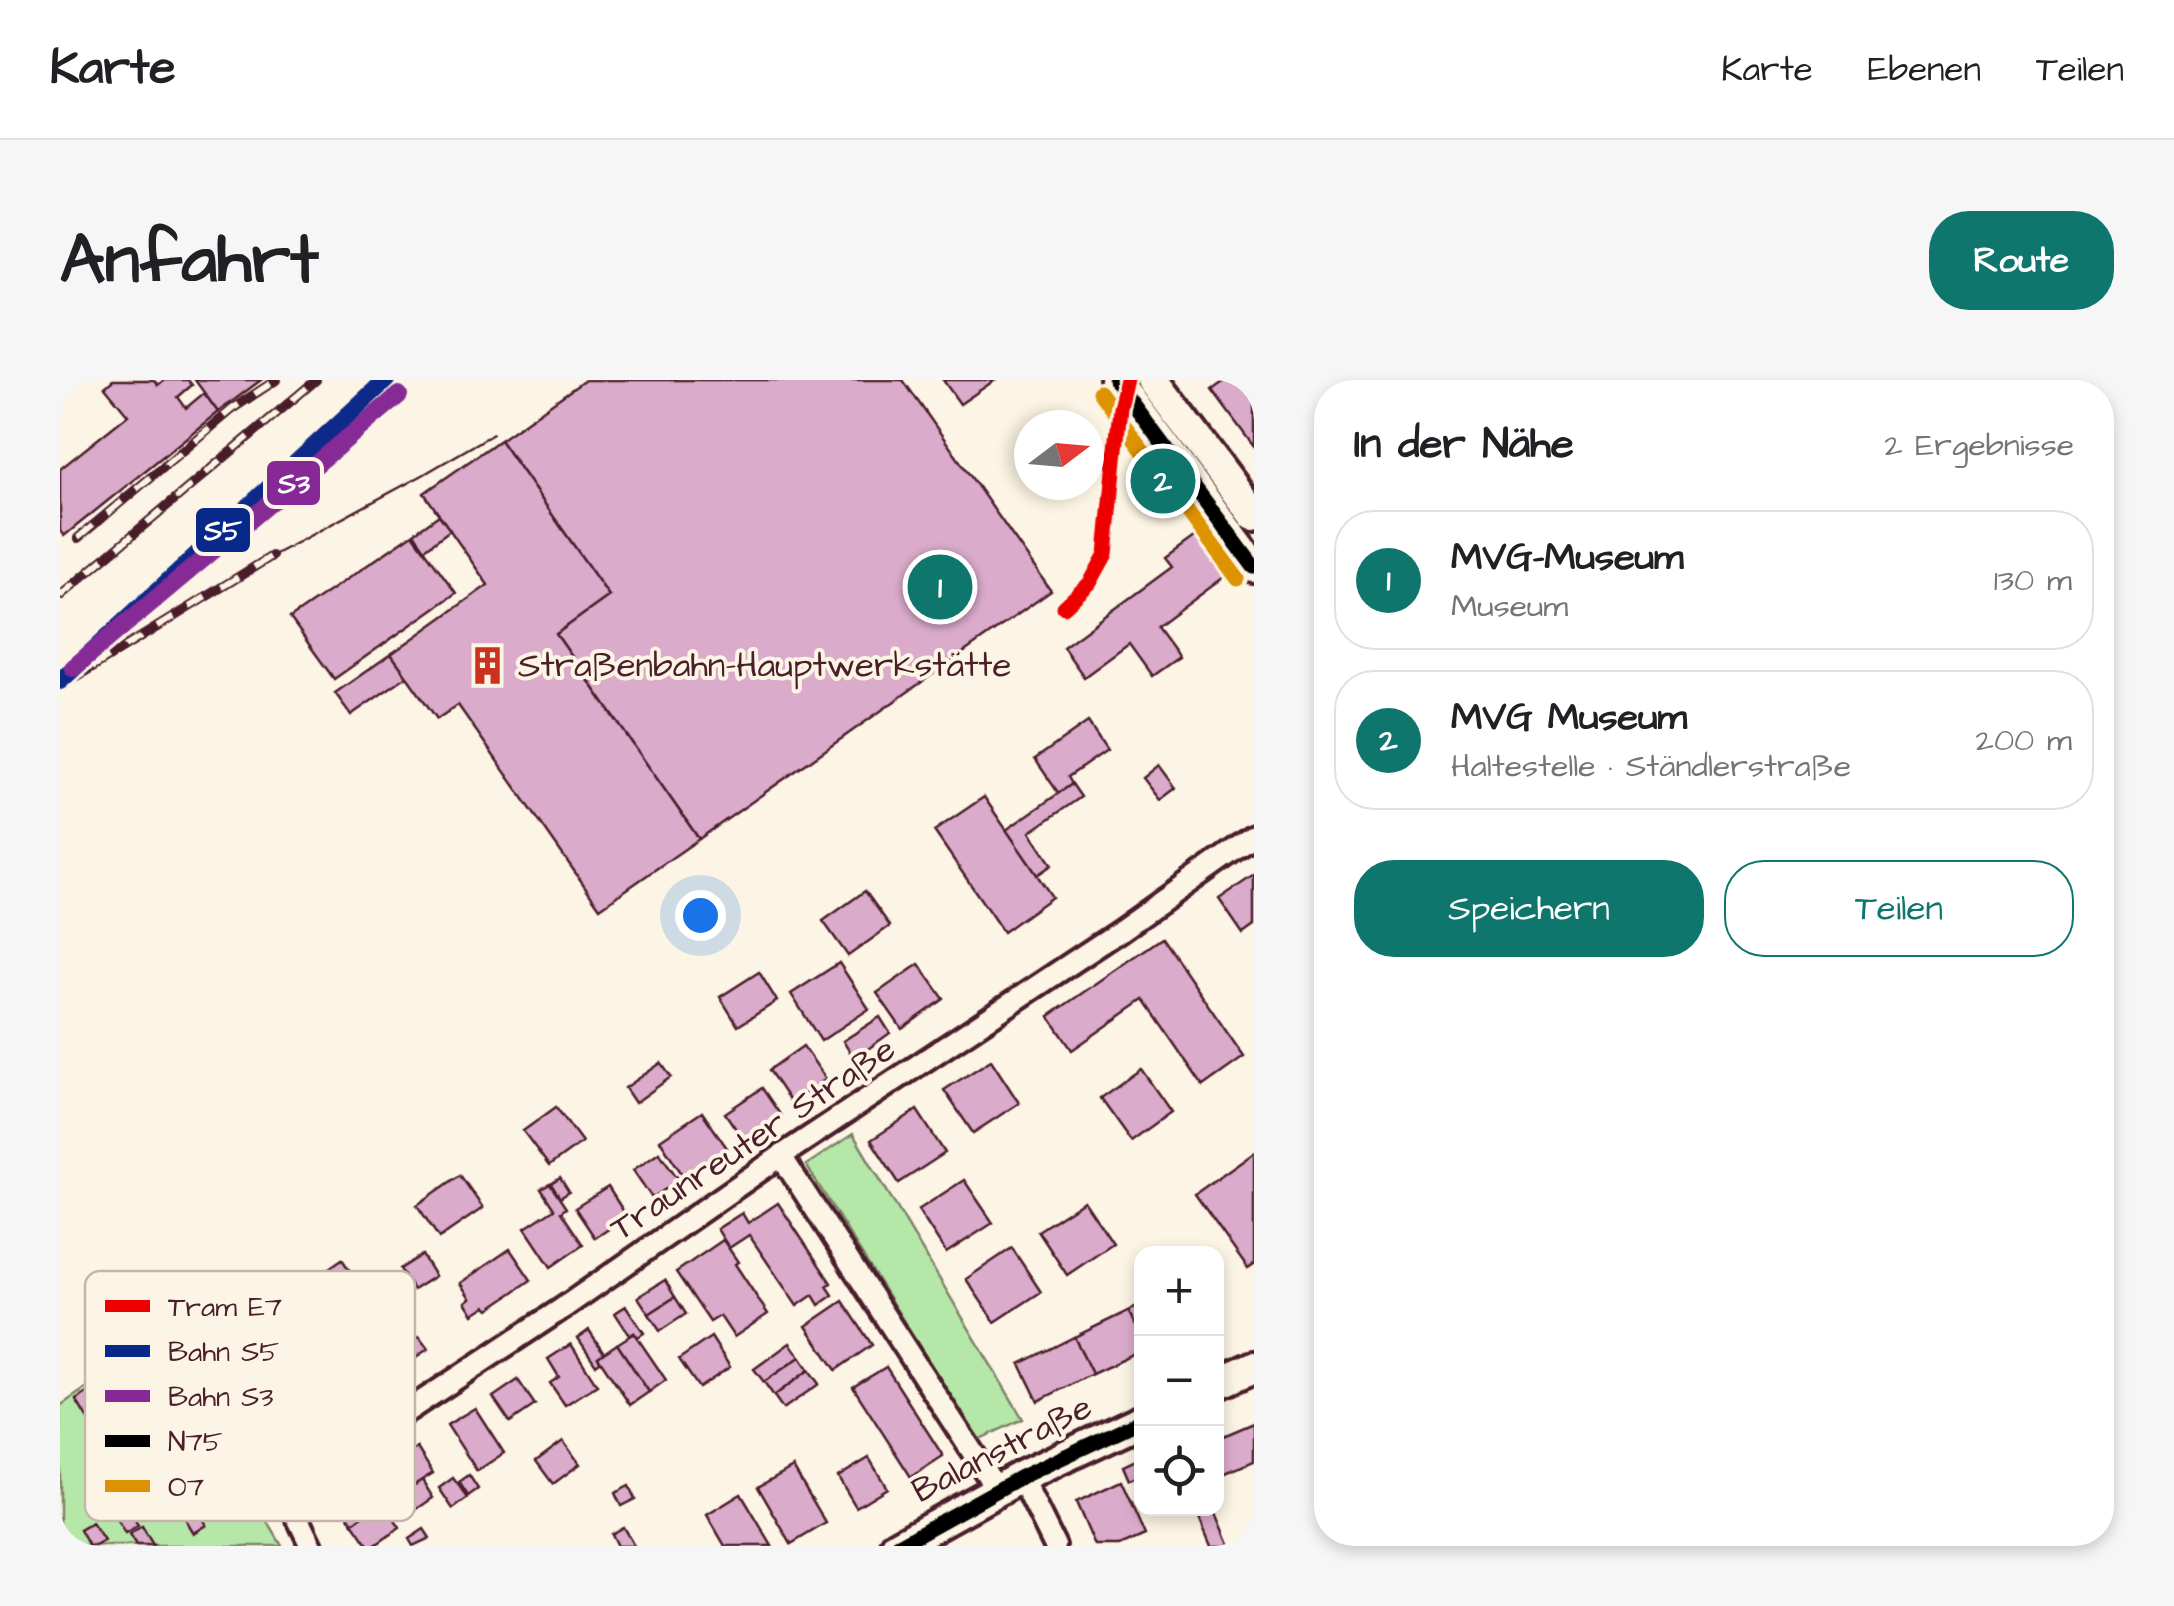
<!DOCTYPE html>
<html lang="de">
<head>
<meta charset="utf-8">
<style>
	body { margin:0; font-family:"Architects Daughter",sans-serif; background:#f6f6f6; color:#202124 }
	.controls { position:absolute; right:30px; bottom:30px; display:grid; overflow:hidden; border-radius:20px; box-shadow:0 5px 15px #0003 }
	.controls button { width:90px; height:90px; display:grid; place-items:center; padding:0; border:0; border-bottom:2px solid #e0e0e0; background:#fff; color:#202124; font:50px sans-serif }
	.compass { position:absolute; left:954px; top:30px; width:90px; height:90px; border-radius:50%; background:#fff; box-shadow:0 5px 15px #0003; rotate:74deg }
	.you { position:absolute; left:640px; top:535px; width:35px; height:35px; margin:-25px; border:8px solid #fff; border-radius:50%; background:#1a73e8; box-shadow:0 0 0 15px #1a73e833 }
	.badge { display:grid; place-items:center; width:65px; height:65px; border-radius:50%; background:#0f766e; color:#fff; font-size:32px; font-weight:700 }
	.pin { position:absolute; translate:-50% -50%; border:5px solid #fff; box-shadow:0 2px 10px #0006 }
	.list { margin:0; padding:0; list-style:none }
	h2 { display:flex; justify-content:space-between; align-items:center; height:130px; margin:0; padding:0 40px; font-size:42px }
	h2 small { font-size:32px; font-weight:400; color:#757577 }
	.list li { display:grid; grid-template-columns:65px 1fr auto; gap:30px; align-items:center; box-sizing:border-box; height:140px; margin:0 20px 20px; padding:0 20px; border:2px solid #e0e0e0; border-radius:40px }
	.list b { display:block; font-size:38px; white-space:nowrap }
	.list p { margin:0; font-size:32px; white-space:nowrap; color:#757577 }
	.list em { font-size:32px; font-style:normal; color:#757577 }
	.actions { display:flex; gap:20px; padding:30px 40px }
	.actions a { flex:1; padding:22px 0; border:2px solid #0f766e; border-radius:40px; text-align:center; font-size:35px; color:#0f766e }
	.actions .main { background:#0f766e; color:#fff }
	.icon { flex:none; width:55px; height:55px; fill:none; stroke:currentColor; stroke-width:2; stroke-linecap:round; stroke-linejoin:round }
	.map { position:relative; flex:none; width:1194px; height:1166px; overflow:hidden; border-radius:40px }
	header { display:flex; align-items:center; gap:60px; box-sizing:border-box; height:140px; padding:0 50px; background:#fff; border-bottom:2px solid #e0e0e0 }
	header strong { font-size:48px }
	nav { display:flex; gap:55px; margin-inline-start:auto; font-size:35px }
	.intro { display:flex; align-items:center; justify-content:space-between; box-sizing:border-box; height:240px; padding:0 60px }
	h1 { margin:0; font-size:70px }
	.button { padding:25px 45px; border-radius:40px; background:#0f766e; color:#fff; font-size:35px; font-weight:700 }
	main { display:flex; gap:60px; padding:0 60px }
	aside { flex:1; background:#fff; border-radius:40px; box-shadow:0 5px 15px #0003 }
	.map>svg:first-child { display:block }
	.green { fill:#b5e7a8; stroke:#80836a; stroke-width:2.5 }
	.building { fill:#dbabcb; stroke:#4a1f2b; stroke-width:2.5 }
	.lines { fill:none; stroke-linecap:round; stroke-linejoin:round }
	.street-casing { stroke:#4a1f2b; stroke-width:28 }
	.secondary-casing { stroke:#4a1f2b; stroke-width:38 }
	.street { stroke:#fcf5e5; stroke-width:20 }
	.secondary { stroke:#fcf5e5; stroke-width:30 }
	.tram { stroke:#4a1f2b; stroke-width:2.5 }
	.rail-casing { stroke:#4a1f2b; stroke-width:10 }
	.rail { stroke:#fcf5e5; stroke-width:6; stroke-dasharray:19; stroke-linecap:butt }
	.bus-1-casing { stroke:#fcf5e5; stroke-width:22 }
	.bus-2-casing { stroke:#fcf5e5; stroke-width:22 }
	.bus-1 { stroke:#000; stroke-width:15 }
	.bus-2 { stroke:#dd9206; stroke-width:15 }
	.rail-1-casing { stroke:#fcf5e5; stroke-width:25 }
	.rail-2-casing { stroke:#fcf5e5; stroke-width:25 }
	.rail-1 { stroke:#08298a; stroke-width:18 }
	.rail-2 { stroke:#862996; stroke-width:18 }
	.tram-1-casing { stroke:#fcf5e5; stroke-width:22 }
	.tram-1 { stroke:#e00; stroke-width:15 }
	.labels { text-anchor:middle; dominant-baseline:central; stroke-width:8; stroke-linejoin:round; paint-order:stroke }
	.poi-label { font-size:35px; fill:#4a1f2b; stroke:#fcf5e5; text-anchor:start }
	.street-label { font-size:35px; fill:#4a1f2b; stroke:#fcf5e5 }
	.key { fill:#fcf5e5; stroke:#c7b5ad; stroke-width:2.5 }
	.key-label { font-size:28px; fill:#4a1f2b }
	.line-badge { stroke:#fcf5e5; stroke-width:4 }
	.badge-label { font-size:28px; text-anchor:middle; font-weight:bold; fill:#fff }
</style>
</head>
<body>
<header>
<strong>Karte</strong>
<nav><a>Karte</a><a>Ebenen</a><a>Teilen</a></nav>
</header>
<div class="intro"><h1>Anfahrt</h1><a class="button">Route</a></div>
<main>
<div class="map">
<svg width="1194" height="1166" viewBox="0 0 1194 1166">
	<rect width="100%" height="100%" fill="#fcf5e5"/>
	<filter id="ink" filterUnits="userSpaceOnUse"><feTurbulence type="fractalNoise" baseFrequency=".01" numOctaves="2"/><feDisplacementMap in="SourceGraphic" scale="20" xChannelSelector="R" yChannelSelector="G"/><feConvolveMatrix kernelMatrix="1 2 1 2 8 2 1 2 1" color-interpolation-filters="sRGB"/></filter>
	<g filter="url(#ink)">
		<!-- green -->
		<g class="green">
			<path d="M793 754 963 1039 918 1060 746 785Z"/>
			<path d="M100 958 222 1166H0V1026Z"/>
		</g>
		<!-- building -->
		<g class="building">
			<path d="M53 0H94L98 5 104 0H128L132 5 118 17 126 28 144 13 158 32 4 156 0 151V89L68 35 45 7Z"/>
			<path d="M135 0H201L158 32Z"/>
			<path d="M525 0H843L991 211 639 459 496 254 549 216 440 60Z"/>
			<path d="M883 0H935L900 24Z"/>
			<path d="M1166 0H1194V67L1152 10Z"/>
			<path d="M440 60 549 216 496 254 639 459 540 528 398 325 377 339 331 274 428 205 364 113Z"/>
			<path d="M379 135 390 150 365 169 354 153Z"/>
			<path d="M353 154 396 213 274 299 230 238Z"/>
			<path d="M1138 154 1167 195 1097 247 1119 277 1092 296 1069 264 1024 297 1003 267 1112 187 1105 178Z"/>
			<path d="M331 274 347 296 291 335 275 313Z"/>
			<path d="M1028 342 1047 370 1008 397 1012 404 999 414 975 379Z"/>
			<path d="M1099 385 1116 408 1100 420 1083 398Z"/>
			<path d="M1012 404 1021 417 970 452 992 485 977 495 946 450Z"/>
			<path d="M924 417 992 517 943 552 874 451Z"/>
			<path d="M1194 495V546L1183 554 1159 519Z"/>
			<path d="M805 511 830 546 788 576 763 541Z"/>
			<path d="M1102 558 1184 677 1143 706 1084 620 1012 670 989 636Z"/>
			<path d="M779 583 809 629 761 661 731 614Z"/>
			<path d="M859 584 884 619 842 649 817 613Z"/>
			<path d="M699 592 717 621 678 646 660 617Z"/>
			<path d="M820 637 830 653 794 679 783 661Z"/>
			<path d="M743 666 766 699 731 723 709 690Z"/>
			<path d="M931 680 959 723 913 753 884 710Z"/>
			<path d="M601 683 611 697 575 723 565 708Z"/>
			<path d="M1081 689 1111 732 1071 761 1040 718Z"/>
			<path d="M702 708 721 736 684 761 665 733Z"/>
			<path d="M496 727 522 762 489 786 463 751Z"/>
			<path d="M857 730 885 773 839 803 811 760Z"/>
			<path d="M642 732 667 768 624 797 600 760Z"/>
			<path d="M599 772 619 800 592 818 573 790Z"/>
			<path d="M1194 772V885L1188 889 1135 814Z"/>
			<path d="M400 795 423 828 379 858 357 825Z"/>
			<path d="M500 798 509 812 500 818 491 804Z"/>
			<path d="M904 800 933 843 886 873 858 830Z"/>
			<path d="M490 804 506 828 501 832 523 865 491 887 465 848 494 829 481 809Z"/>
			<path d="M548 807 567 837 535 858 515 828Z"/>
			<path d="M1024 821 1053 864 1007 895 978 851Z"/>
			<path d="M718 823 771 903 767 906 773 915 759 925 753 915 737 926 689 855 669 868 657 849 682 833 688 843Z"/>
			<path d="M663 860 678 882 675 884 708 934 674 957 660 936 650 942 616 892Z"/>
			<path d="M952 868 981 912 935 942 906 899Z"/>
			<path d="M450 869 471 900 429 929 426 926 413 934 405 922 410 918 400 903Z"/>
			<path d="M362 875 375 896 353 910 340 889Z"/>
			<path d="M282 879 294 897 265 917 253 899Z"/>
			<path d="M605 900 615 917 589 934 578 917Z"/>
			<path d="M615 917 626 934 600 951 589 934Z"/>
			<path d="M783 921 812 965 776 990 746 946Z"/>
			<path d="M1082 925V958L1068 931Z"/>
			<path d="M566 926 584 953 578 957 574 953 570 956 555 933Z"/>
			<path d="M1068 931 1082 958V971L1032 994 1014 957Z"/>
			<path d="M529 950 544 973 538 977 541 981 536 985 518 958Z"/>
			<path d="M574 953 606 1000 589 1012 557 964Z"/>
			<path d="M359 957 368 969 316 1004 308 991Z"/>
			<path d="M651 957 670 987 639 1008 619 979Z"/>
			<path d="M1014 957 1032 994 978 1021 960 984Z"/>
			<path d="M730 963 740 977 704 1002 694 989Z"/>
			<path d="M511 964 537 1005 505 1025 490 1003 499 997 488 979Z"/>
			<path d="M557 964 589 1012 570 1025 538 977Z"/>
			<path d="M740 977 749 990 714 1016 704 1002Z"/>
			<path d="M826 987 883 1076 851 1097 793 1007Z"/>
			<path d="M749 990 759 1004 723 1029 714 1016Z"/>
			<path d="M458 1000 475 1025 450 1042 433 1017Z"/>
			<path d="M29 1012 40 1030 27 1038 16 1020Z"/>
			<path d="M415 1028 444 1073 417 1091 387 1045Z"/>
			<path d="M1194 1043V1081L1156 1097V1059Z"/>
			<path d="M503 1061 520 1084 493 1104 476 1081Z"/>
			<path d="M357 1068 373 1093 348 1109 332 1084Z"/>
			<path d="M1082 1077V1094L1069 1100 1063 1086Z"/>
			<path d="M809 1078 827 1108 796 1127 778 1097Z"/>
			<path d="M310 1087 330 1117 293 1143 279 1121 307 1103 300 1093Z"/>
			<path d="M733 1087 766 1143 731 1164 698 1107Z"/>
			<path d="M409 1095 418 1109 408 1116 399 1102Z"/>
			<path d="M393 1098 408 1118 393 1129 379 1108Z"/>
			<path d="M362 1100 373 1118 357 1129 346 1111Z"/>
			<path d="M1061 1101 1085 1155 1060 1166H1035L1016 1122Z"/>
			<path d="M569 1106 575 1119 561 1126 555 1113Z"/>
			<path d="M681 1114 712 1166H665L647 1135Z"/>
			<path d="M323 1122 340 1148 314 1166H309L293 1143Z"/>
			<path d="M135 1127 146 1145 133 1153 122 1135Z"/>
			<path d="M67 1128 78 1146 65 1154 54 1136Z"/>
			<path d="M1135 1128H1154L1170 1166H1151Z"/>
			<path d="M32 1143 44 1161 35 1166H29L20 1150Z"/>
			<path d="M82 1147 93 1166H76L69 1155Z"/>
			<path d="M563 1147 574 1166H557L551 1154Z"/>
			<path d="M364 1149 370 1158 353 1166 349 1159Z"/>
		</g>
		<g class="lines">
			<defs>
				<g id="street">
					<path d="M721 776 937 1110"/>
					<path d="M124 936 225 1112 251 1166"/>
					<path d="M961 1097 995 1166"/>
					<path d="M225 1112 503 928 721 776 1060 551 1194 456"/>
				</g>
				<g id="secondary">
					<path d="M1055 0 1194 187"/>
					<path d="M1093 0 1194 135"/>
					<path d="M1156 1004 1194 987"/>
					<path d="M837 1166 961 1097 1082 1040"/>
				</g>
			</defs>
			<!-- street casing -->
			<use href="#street" class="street-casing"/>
			<!-- secondary casing -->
			<use href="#secondary" class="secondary-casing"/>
			<!-- street -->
			<use href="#street" class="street"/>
			<!-- secondary -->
			<use href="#secondary" class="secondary"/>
			<!-- tram -->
			<path class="tram" d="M212 176 361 96 433 54"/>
			<defs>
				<g id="rail">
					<path d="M18 158 172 29 216 0"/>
					<path d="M0 216 256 0"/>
					<path d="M0 307 212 176"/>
				</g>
			</defs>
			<!-- rail casing -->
			<use href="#rail" class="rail-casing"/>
			<!-- rail -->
			<use href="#rail" class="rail"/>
			<defs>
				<g id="bus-1">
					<path d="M1055 0 1194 187"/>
					<path d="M837 1166 961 1097 1082 1040"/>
				</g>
				<path id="bus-2" d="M1039 12 1178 199"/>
			</defs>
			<!-- bus-1 casing -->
			<use href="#bus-1" class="bus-1-casing"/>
			<!-- bus-2 casing -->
			<use href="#bus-2" class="bus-2-casing"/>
			<!-- bus-1 -->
			<use href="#bus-1" class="bus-1"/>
			<!-- bus-2 -->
			<use href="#bus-2" class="bus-2"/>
			<defs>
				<path id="rail-1" d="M0 301 326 0"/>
				<path id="rail-2" d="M13 288 339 15"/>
			</defs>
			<!-- rail-1 casing -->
			<use href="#rail-1" class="rail-1-casing"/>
			<!-- rail-2 casing -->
			<use href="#rail-2" class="rail-2-casing"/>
			<!-- rail-1 -->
			<use href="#rail-1" class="rail-1"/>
			<!-- rail-2 -->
			<use href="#rail-2" class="rail-2"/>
			<defs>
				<path id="tram-1" d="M1004 227 1030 203 1046 174 1060 28 1067 0"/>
			</defs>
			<!-- tram-1 casing -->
			<use href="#tram-1" class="tram-1-casing"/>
			<!-- tram-1 -->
			<use href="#tram-1" class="tram-1"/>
		</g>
	</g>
	<!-- icons -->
	<defs>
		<symbol id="building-bare" viewBox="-9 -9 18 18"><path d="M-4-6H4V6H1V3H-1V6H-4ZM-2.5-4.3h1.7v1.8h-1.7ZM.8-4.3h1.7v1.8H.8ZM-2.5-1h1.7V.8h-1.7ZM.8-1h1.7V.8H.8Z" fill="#c8321e" stroke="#fcf5e5" stroke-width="2.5" paint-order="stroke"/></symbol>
	</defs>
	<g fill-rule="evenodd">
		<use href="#building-bare" x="400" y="258" width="55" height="55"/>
	</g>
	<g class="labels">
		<!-- poi labels -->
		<g class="poi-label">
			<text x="458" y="285">Straßenbahn-Hauptwerkstätte</text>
		</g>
		<!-- street labels -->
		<g class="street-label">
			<text transform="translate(693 759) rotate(-34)">Traunreuter Straße</text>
			<text transform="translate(942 1069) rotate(-27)">Balanstraße</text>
		</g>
	</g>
	<!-- legend -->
	<rect x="25" y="891" width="330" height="250" rx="15" class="key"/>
	<rect x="45" y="920" width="45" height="12" fill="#e00"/>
	<rect x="45" y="965" width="45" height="12" fill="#08298a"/>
	<rect x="45" y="1010" width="45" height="12" fill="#862996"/>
	<rect x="45" y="1055" width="45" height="12" fill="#000"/>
	<rect x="45" y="1100" width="45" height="12" fill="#dd9206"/>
	<g class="key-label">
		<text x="108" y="936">Tram E7</text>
		<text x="108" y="981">Bahn S5</text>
		<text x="108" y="1026">Bahn S3</text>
		<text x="108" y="1071">N75</text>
		<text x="108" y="1116">O7</text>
	</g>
	<g class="line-badge">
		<rect x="205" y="79" width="57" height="48" rx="10" fill="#862996"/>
		<rect x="134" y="126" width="58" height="48" rx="10" fill="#08298a"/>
	</g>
	<g class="badge-label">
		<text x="234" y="113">S3</text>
		<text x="163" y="160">S5</text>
	</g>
</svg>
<div class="controls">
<button>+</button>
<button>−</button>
<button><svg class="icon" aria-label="locate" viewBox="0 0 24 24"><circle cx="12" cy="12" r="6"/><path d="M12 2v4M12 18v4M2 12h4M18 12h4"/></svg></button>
</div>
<svg class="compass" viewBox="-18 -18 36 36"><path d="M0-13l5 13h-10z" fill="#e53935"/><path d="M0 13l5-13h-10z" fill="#757577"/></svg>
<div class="you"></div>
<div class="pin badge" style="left:880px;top:207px">1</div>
<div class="pin badge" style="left:1103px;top:101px">2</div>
</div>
<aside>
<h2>In der Nähe<small>2 Ergebnisse</small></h2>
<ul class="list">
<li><span class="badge">1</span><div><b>MVG-Museum</b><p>Museum</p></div><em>130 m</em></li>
<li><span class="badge">2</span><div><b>MVG Museum</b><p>Haltestelle · Ständlerstraße</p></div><em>200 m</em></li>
</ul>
<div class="actions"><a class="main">Speichern</a><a>Teilen</a></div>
</aside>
</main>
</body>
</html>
